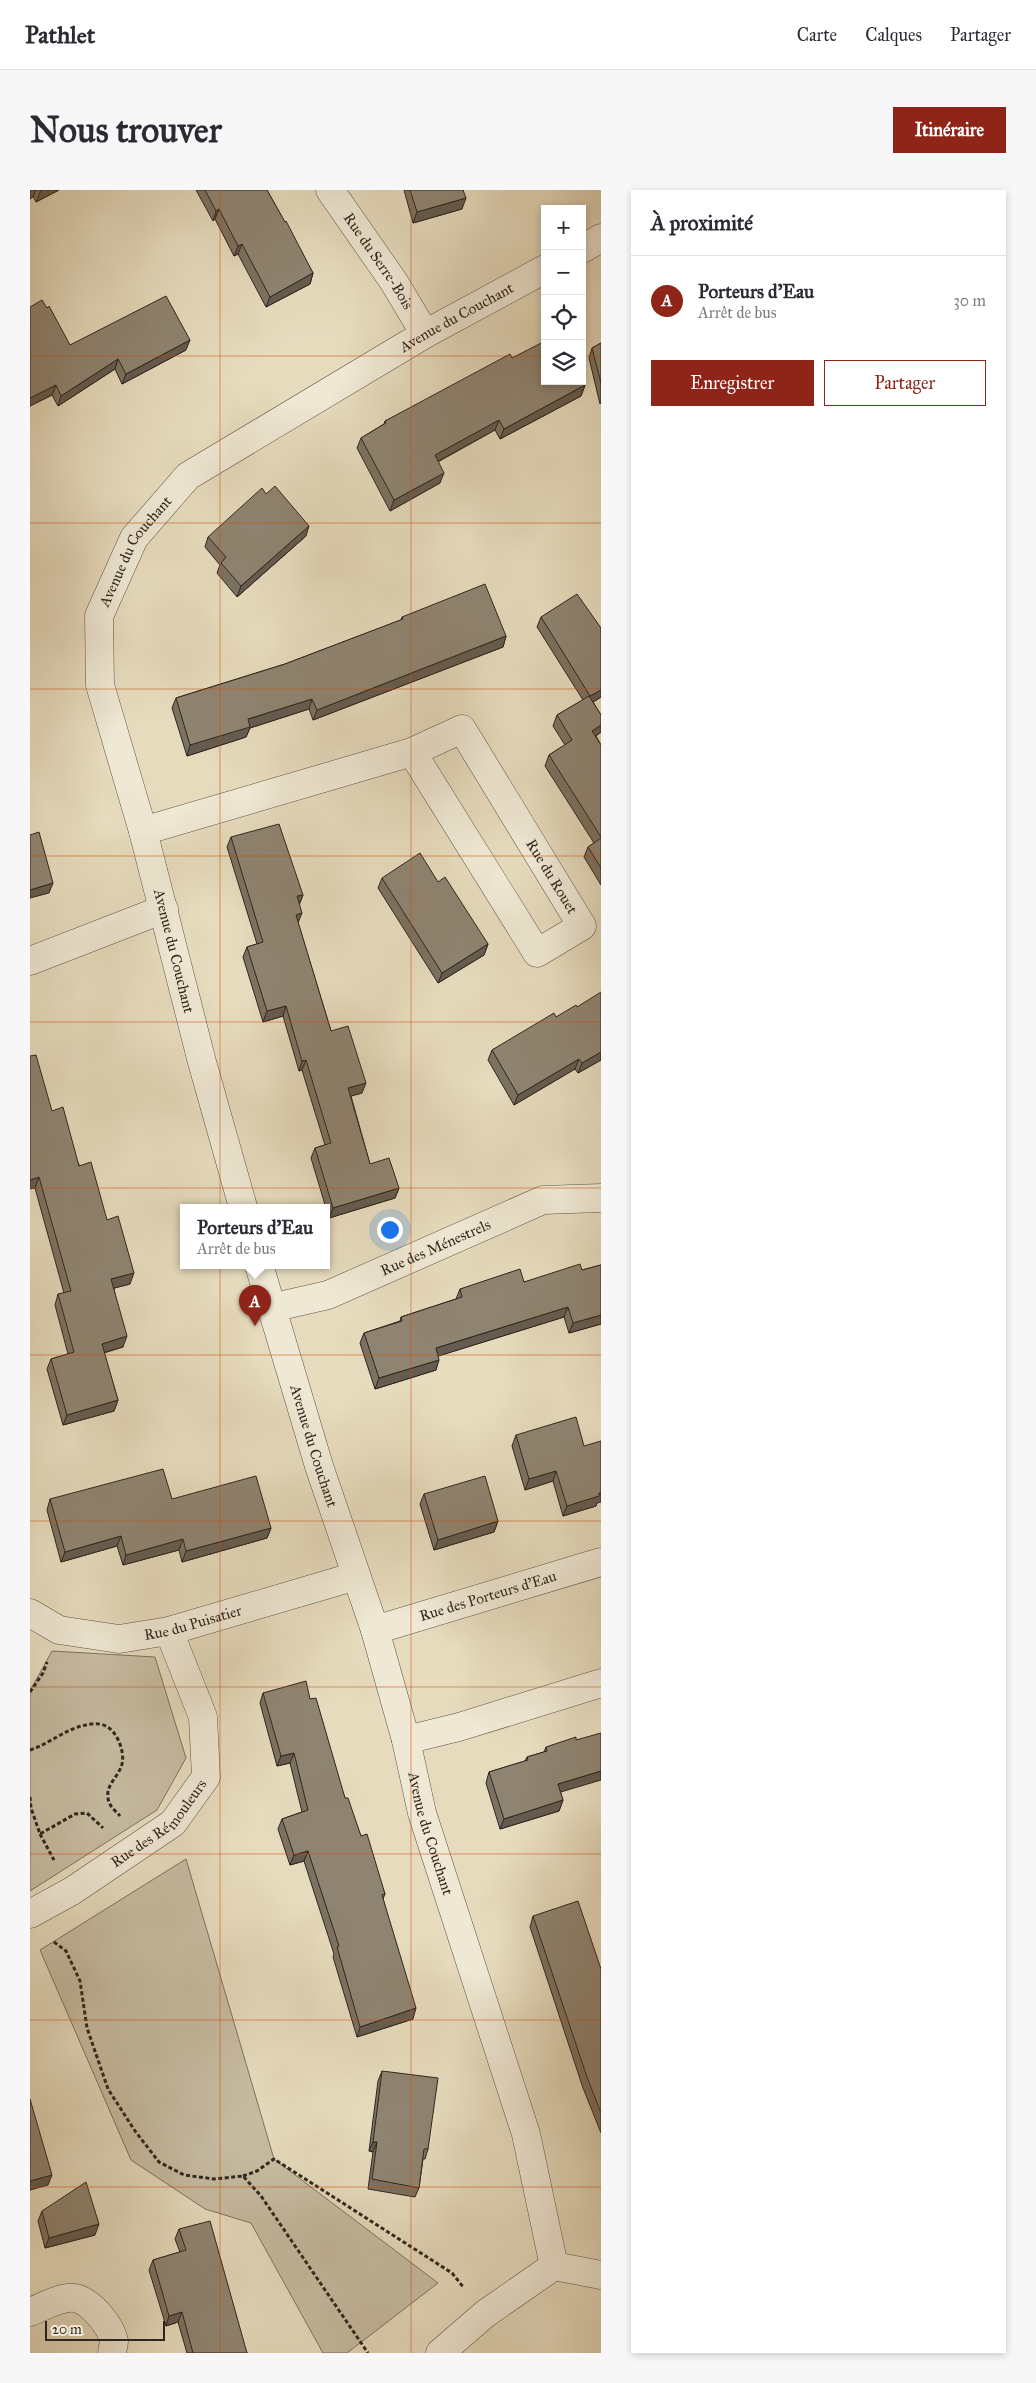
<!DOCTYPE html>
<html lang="fr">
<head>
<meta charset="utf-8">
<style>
	body { margin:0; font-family:"IM FELL Great Primer",serif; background:#f7f7f7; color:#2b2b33 }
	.controls { position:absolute; right:15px; top:15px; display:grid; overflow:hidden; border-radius:0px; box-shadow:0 2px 8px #0003 }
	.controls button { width:45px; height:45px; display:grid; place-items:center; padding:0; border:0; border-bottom:1px solid #e1e1e2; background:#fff; color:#2b2b33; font:25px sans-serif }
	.scale { position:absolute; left:15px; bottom:12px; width:120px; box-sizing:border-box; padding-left:5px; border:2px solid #30261f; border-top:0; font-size:14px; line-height:18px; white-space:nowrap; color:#30261f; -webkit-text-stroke:4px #efe8d4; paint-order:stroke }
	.you { position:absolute; left:359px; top:1039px; width:18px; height:18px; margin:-12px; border:4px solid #fff; border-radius:50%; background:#1a73e8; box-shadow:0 0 0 8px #1a73e833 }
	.badge { display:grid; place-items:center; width:32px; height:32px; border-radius:50%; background:#8f2418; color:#fff; font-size:16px; font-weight:700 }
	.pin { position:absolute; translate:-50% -41px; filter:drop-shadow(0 1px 2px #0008) }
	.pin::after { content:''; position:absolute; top:26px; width:18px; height:15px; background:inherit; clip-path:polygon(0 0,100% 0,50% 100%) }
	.popup { position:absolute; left:150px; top:1014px; width:150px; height:65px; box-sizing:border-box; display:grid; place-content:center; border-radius:0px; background:#fff; filter:drop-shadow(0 1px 4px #0005); font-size:16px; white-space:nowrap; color:#7c7c81 }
	.popup b { font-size:19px; color:#2b2b33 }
	.popup::after { content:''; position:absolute; left:50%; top:100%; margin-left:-10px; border:10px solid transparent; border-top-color:#fff }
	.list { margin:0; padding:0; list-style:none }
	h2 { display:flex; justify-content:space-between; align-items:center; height:65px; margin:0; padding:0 20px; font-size:21px }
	h2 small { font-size:16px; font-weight:400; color:#7c7c81 }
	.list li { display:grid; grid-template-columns:32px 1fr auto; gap:15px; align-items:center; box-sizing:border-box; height:90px; padding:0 20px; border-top:1px solid #e1e1e2 }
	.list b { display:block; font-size:19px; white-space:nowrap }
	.list p { margin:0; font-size:16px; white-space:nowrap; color:#7c7c81 }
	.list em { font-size:16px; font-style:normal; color:#7c7c81 }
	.actions { display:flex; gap:10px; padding:15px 20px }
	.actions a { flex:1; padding:11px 0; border:1px solid #8f2418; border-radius:0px; text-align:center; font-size:18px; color:#8f2418 }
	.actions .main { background:#8f2418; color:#fff }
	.icon { flex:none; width:28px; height:28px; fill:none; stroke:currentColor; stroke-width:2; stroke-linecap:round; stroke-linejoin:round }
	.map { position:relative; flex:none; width:571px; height:2163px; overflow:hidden; border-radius:0px }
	header { display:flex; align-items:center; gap:30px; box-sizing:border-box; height:70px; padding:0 25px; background:#fff; border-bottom:1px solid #e1e1e2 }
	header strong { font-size:24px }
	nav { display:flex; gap:28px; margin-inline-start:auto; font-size:18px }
	.intro { display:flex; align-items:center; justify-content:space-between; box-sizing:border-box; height:120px; padding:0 30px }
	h1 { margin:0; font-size:35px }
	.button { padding:12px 22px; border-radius:0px; background:#8f2418; color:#fff; font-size:18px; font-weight:700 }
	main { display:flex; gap:30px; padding:0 30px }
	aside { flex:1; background:#fff; border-radius:0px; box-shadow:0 2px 8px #0003 }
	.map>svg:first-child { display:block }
	.green { fill:#c7bca2; stroke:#7c7160 }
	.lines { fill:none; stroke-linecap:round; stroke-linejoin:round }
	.minor-casing { stroke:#5e5346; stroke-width:29 }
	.tertiary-casing { stroke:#5e5346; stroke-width:29 }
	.path { stroke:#30261f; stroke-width:3; stroke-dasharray:4 2.5; stroke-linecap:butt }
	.minor { stroke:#efe8d4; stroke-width:28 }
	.tertiary { stroke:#efe8d4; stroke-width:28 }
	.wall { fill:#7b7261; stroke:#30261f }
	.shaded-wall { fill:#645c4f; stroke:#30261f }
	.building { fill:#8f8471; stroke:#30261f }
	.grid { fill:none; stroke:#cc510f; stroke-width:1; stroke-opacity:0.55 }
	.labels { text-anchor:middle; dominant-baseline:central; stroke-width:4; stroke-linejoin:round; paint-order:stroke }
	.street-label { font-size:15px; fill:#30261f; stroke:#efe8d4 }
</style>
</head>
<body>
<header>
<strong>Pathlet</strong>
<nav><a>Carte</a><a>Calques</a><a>Partager</a></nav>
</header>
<div class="intro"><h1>Nous trouver</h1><a class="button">Itinéraire</a></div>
<main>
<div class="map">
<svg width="571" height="2163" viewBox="0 0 571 2163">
	<rect width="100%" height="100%" fill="#e6dbbd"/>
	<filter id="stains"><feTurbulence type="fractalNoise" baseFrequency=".004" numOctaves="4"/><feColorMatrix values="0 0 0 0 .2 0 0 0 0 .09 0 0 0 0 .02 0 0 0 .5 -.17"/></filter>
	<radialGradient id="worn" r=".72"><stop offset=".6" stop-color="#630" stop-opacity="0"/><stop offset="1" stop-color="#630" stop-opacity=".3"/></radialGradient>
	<!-- green -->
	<g class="green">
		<path d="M22 1461 125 1467 156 1568 127 1620 0 1701V1501Z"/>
		<path d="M156 1669 244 1969 408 2093 317 2163H293L221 2033 175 2019 101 1970 10 1760Z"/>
	</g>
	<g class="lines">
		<defs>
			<g id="minor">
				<path id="s1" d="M300 0 364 92 395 144"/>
				<path id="s2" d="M113 641 382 562 432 539 552 736 507 763 382 562"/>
				<path d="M0 771 134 719"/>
				<path id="s3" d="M241 1118 298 1105 513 1010 571 1008"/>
				<path id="s4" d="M0 1423 29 1440 89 1449 139 1441 326 1386"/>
				<path id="s5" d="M345 1440 571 1372"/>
				<path d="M376 1550 429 1537 571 1493"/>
				<path id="s6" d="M0 1724 42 1701 143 1633 176 1587 173 1527 139 1441"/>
				<path d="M524 2076 571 2085"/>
				<path d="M0 2122C13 2117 31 2106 45 2108 61 2111 81 2136 84 2151 84 2155 82 2160 82 2163"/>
			</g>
			<g id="tertiary">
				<path d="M552 59 571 48"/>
				<path id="s7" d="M213 1017 172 872 113 641 70 495 69 426 104 348 158 286 395 144 515 79"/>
				<path id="s8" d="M229 1075 289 1276 345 1440 376 1550 392 1623 496 1944 524 2076 455 2124 410 2163"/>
			</g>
		</defs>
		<!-- minor casing -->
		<use href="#minor" class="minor-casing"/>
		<!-- tertiary casing -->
		<use href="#tertiary" class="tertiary-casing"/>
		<!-- path -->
		<g class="path">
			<path d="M0 1502 13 1483 17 1472"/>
			<path d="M0 1560C19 1554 37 1538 56 1535 63 1533 73 1533 79 1538 89 1545 96 1566 91 1577 87 1588 76 1595 78 1608 79 1617 86 1621 90 1626"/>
			<path d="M0 1607 1 1618 10 1644 45 1624 57 1623 73 1638"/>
			<path d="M10 1644 24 1670"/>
			<path d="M24 1752 36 1761 50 1791 57 1838 78 1899 105 1941 129 1972 154 1985 184 1989 213 1986 231 2006 338 2163"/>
			<path d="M213 1986 227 1981 244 1969 422 2083 434 2098"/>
		</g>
		<!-- minor -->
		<use href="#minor" class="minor"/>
		<!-- tertiary -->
		<use href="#tertiary" class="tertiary"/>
	</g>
	<!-- wall -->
	<g class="wall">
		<path d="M0 0H29L6 12Z"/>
		<path d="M166 0H237L283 83 280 94 236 117 208 64 204 66 185 29 183 31Z"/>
		<path d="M374 0H433L432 19 383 33Z"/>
		<path d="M0 117 40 155 156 160 92 194 85 179 28 216 22 205 0 216Z"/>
		<path d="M571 153V213L570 214 559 168 562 158Z"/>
		<path d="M482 168 555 195 551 206 470 249 465 240 408 272 410 293 360 321 327 258 331 248 354 234 355 231Z"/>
		<path d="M276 346 207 407 187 383 190 375 175 357 178 347Z"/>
		<path d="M372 427 476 446 473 457 283 530 279 519 220 538 216 547 157 566 142 518 146 508 255 474 371 430Z"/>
		<path d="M511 427 571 438V507L563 512 571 525V542L566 546 571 555V695L554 667 558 657 564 653 515 576 519 565 535 555 523 536 527 525 553 510 507 437Z"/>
		<path d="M201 647 273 705 269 715 268 733 301 841 332 903 321 906 340 974 369 998 365 1008 299 1028 281 968 285 958 295 955 272 880 269 881 253 826 233 832 213 767 217 757 227 754 197 657Z"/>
		<path d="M352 688 408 692 458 754 454 765 408 793 348 698Z"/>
		<path d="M526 827 571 870 548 883 545 879 484 915 458 870 462 860Z"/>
		<path d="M22 921 77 1030 100 1094 84 1098 93 1157 74 1163 88 1210 84 1221 33 1235 17 1179 21 1169 38 1164 25 1115 28 1104 34 1103 5 998Z"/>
		<path d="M571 1075V1134L539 1143 534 1127 408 1166 406 1180 345 1199 330 1153 334 1143 370 1131 371 1127 426 1109 430 1099 494 1092 552 1080Z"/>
		<path d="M486 1245 554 1256 567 1313 566 1316 533 1326 523 1291 495 1300 482 1256Z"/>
		<path d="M394 1304 468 1331 464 1342 404 1360 390 1314Z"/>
		<path d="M20 1309H142L241 1338 237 1348 152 1372 149 1360 93 1375 87 1356 31 1372 17 1320Z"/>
		<path d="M233 1503 280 1509 315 1608 355 1704 353 1709 383 1829 327 1847 303 1767 304 1764 274 1671 260 1675 248 1639 252 1629 272 1622 260 1573 247 1576 230 1513Z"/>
		<path d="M516 1557 533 1610 529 1621 470 1639 456 1593 459 1582 495 1571 497 1567 514 1562Z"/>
		<path d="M503 1726 571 1779V1943L553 1898 500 1737Z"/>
		<path d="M352 1881 398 1959 395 1969H393L389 1998 385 2007 338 1999 343 1962 339 1961 348 1891Z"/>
		<path d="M12 2021 65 2045 15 2058 8 2031Z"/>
		<path d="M149 2039 217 2163H157L148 2132 136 2136 119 2080 123 2070 150 2062 145 2049Z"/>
	</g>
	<!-- shaded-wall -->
	<g class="shaded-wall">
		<path d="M0 0H6L3 7 0 9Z"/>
		<path d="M11 0H29L6 12Z"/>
		<path d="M436 8 432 19 383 33 387 22Z"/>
		<path d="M189 19 185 29 183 31 186 21Z"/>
		<path d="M212 54 208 64 204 66 208 56Z"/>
		<path d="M283 83 280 94 236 117 240 107Z"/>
		<path d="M160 150 156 160 92 194 96 184Z"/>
		<path d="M88 169 85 179 28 216 31 206Z"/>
		<path d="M26 195 22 205 0 216V208Z"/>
		<path d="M555 195 551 206 470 249 474 239Z"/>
		<path d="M469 230 465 240 401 275 405 265Z"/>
		<path d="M414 283 410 293 360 321 364 310Z"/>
		<path d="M279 336 276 346 207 407 211 396Z"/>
		<path d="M476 446 473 457 283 530 287 520Z"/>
		<path d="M571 500V507L557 516 560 506Z"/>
		<path d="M282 509 279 519 220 538 216 547 157 566 160 555 218 529Z"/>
		<path d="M571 535V542L558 551 562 541Z"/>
		<path d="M23 693 19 703 0 708V700Z"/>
		<path d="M273 705 269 715 267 706Z"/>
		<path d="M272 723 268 733 266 725Z"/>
		<path d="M458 754 454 765 408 793 412 783Z"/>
		<path d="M256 816 253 826 233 832 237 821Z"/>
		<path d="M571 862V870L548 883 552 873Z"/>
		<path d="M549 869 545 879 484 915 488 905Z"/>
		<path d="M276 870 272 880 269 881 272 871Z"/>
		<path d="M336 893 332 903 314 908 318 898Z"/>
		<path d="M9 987 5 998 0 999V990Z"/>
		<path d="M369 998 365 1008 299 1028 303 1018Z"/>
		<path d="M104 1083 100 1094 77 1100 81 1089Z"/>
		<path d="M538 1117 534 1127 402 1168 406 1158Z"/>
		<path d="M571 1125V1134L539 1143 543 1133Z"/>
		<path d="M97 1146 93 1157 68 1164 72 1154Z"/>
		<path d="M409 1170 406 1180 345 1199 349 1188Z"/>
		<path d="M88 1210 84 1221 33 1235 37 1225Z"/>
		<path d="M526 1281 523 1291 495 1300 499 1289Z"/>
		<path d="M571 1303V1312L567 1313 566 1316 533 1326 537 1316Z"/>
		<path d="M468 1331 464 1342 404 1360 408 1350Z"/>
		<path d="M241 1338 237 1348 152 1372 156 1361Z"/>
		<path d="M91 1346 87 1356 31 1372 35 1362Z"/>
		<path d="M153 1349 149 1360 93 1375 96 1365Z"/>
		<path d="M264 1563 260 1573 247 1576 251 1566Z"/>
		<path d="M571 1581V1590L524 1604 528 1594Z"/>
		<path d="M533 1610 529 1621 470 1639 474 1629Z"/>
		<path d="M278 1661 274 1671 260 1675 264 1665Z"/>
		<path d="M386 1818 383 1829 327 1847 330 1837Z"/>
		<path d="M343 1952H347L343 1962 339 1961Z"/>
		<path d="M22 1985 18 1995 0 2000V1991Z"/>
		<path d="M69 2034 65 2045 15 2058 19 2048Z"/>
		<path d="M152 2122 148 2132 136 2136 139 2126Z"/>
	</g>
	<!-- building -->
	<g class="building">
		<path d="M175 0H237L255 32 256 31 283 83 240 107 212 54 208 56 189 19 186 21Z"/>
		<path d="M380 0H433L436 8 387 22Z"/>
		<path d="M136 106 160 150 96 184 88 169 31 206 26 195 0 208V117L12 110 17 118 19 116 40 155Z"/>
		<path d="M515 151V191H552L555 195 474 239 469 230 405 265 414 283 364 310 331 248 356 233 355 231 480 164 482 168Z"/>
		<path d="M571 153V193L562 158Z"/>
		<path d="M245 296 279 336 211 396 191 373 196 367 178 347 232 298 236 304Z"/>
		<path d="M455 394 476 446 287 520 282 509 218 529 220 537 160 555 146 508 255 474 373 429 372 427Z"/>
		<path d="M547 404 571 438V500L560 506 511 427Z"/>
		<path d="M559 506 571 525V535L562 541 571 555V647L519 565 542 550 527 525Z"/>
		<path d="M249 634 273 705 267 706 272 723 266 725 301 841 318 836 336 893 318 898 340 974 359 968 369 998 303 1018 285 958 301 953 276 870 272 871 256 816 237 821 217 757 233 752 201 647Z"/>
		<path d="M9 642 23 693 0 700V645Z"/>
		<path d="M571 648V678L558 657Z"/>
		<path d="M390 663 408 692 415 687 458 754 412 783 352 688Z"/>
		<path d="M571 802V862L552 873 549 869 488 905 462 860 524 823 526 827 546 815 547 817Z"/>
		<path d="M6 865 22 921 33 917 49 976 61 972 77 1030 88 1026 104 1083 81 1089 97 1146 72 1154 88 1210 37 1225 21 1169 44 1162 28 1104 41 1101 9 987 0 990V866Z"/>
		<path d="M550 1074 552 1080 571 1075V1125L543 1133 538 1117 406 1158 409 1170 349 1188 334 1143 372 1131 371 1127 432 1107 430 1099 490 1079 494 1092Z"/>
		<path d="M546 1227 554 1256 571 1251V1303H569V1306L537 1316 526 1281 499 1289 486 1245Z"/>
		<path d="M133 1279 142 1309 226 1286 241 1338 156 1361 153 1349 96 1365 91 1346 35 1362 20 1309Z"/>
		<path d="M455 1286 468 1331 408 1350 394 1304Z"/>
		<path d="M276 1491 280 1509 286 1508 315 1608H318L331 1646 337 1644 355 1704 352 1705 386 1818 330 1837 307 1757 309 1756 278 1661 264 1665 252 1629 278 1620 264 1563 251 1566 233 1503Z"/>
		<path d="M571 1543V1581L528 1594 533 1610 474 1629 459 1582 498 1570 497 1567 517 1561 516 1557 546 1547V1550Z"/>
		<path d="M548 1711 571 1779V1923L557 1887 503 1726Z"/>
		<path d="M352 1881 408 1888 398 1959H394L389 1998 342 1989 347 1952H343Z"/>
		<path d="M0 1909 22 1985 0 1991Z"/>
		<path d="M56 1992 69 2034 19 2048 12 2021Z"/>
		<path d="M180 2031 217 2163H163L152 2122 139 2126 123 2070 156 2060 149 2039Z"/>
	</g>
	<!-- grid -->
	<path class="grid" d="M190 0V2163M381 0V2163M0 166H515M552 166H571M0 333H571M0 499H571M0 666H571M0 832H571M0 998H571M0 1165H571M0 1331H571M0 1497H571M0 1664H571M0 1830H571M0 1997H571"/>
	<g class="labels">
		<!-- street labels -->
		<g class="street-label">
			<text stroke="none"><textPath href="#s1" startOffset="86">Rue du Serre-Bois</textPath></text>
			<text stroke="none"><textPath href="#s7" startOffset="1090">Avenue du Couchant</textPath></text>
			<text stroke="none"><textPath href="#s7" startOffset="685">Avenue du Couchant</textPath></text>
			<text stroke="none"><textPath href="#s2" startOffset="508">Rue du Rouet</textPath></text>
			<text transform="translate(144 761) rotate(76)">Avenue du Couchant</text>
			<text stroke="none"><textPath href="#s3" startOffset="176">Rue des Ménestrels</textPath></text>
			<text stroke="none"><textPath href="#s8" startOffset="189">Avenue du Couchant</textPath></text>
			<text stroke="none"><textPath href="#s5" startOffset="118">Rue des Porteurs d'Eau</textPath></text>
			<text stroke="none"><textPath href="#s4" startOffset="170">Rue du Puisatier</textPath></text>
			<text stroke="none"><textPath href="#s6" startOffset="159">Rue des Rémouleurs</textPath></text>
			<text stroke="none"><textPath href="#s8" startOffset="594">Avenue du Couchant</textPath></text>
		</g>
	</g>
	<rect width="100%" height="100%" filter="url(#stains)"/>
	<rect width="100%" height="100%" fill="url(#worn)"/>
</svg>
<div class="controls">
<button>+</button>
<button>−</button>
<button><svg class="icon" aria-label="locate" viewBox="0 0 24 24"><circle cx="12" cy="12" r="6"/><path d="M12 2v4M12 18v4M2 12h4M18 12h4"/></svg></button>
<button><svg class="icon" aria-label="layers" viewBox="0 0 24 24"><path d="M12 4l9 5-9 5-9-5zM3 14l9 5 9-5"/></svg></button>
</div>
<div class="scale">20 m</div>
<div class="you"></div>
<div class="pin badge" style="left:225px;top:1136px">A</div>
<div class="popup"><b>Porteurs d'Eau</b>Arrêt de bus</div>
</div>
<aside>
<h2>À proximité<small></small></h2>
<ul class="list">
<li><span class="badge">A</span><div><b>Porteurs d'Eau</b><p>Arrêt de bus</p></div><em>30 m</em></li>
</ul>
<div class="actions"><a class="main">Enregistrer</a><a>Partager</a></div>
</aside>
</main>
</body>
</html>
